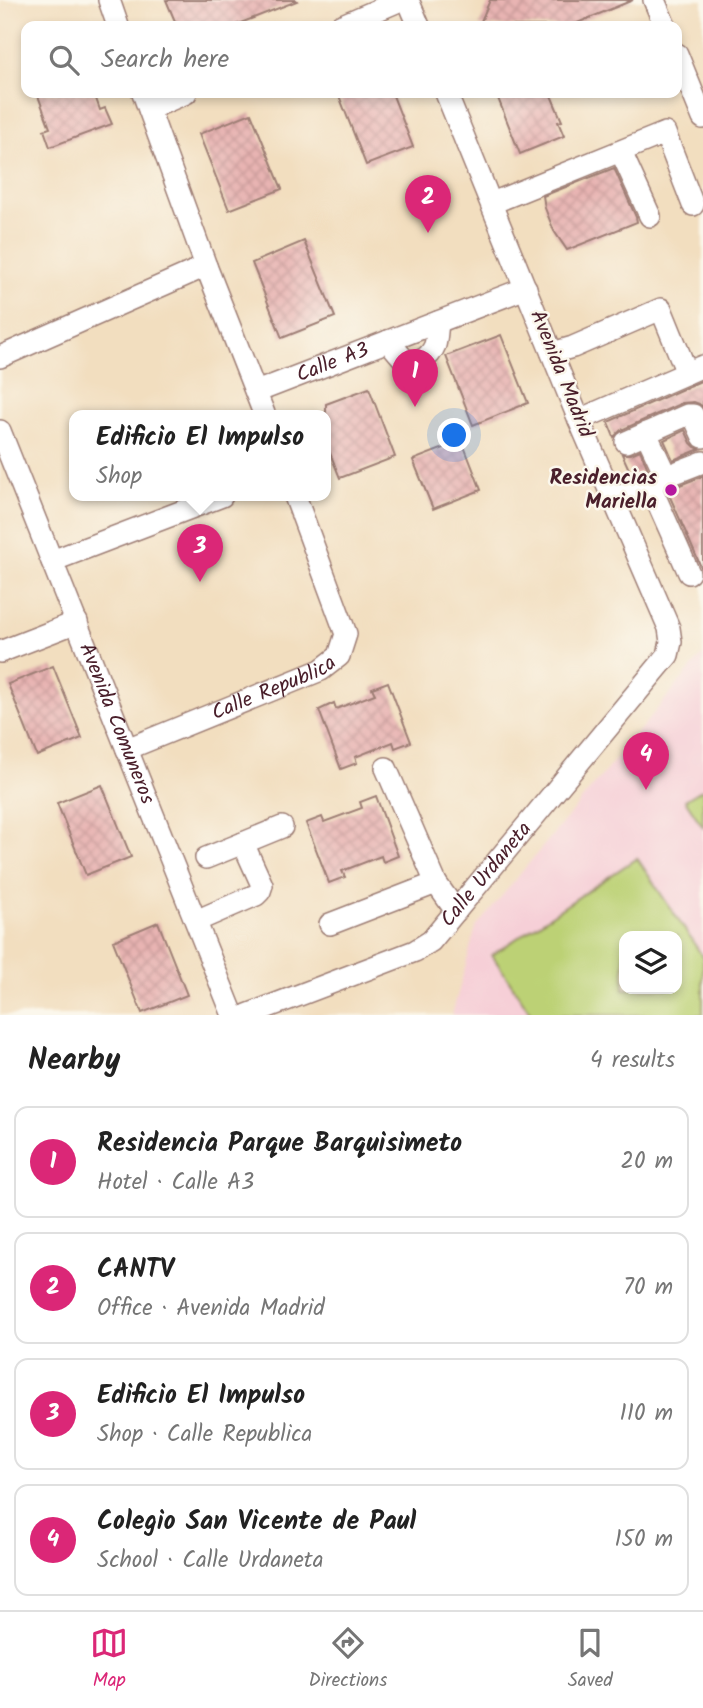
<!DOCTYPE html>
<html lang="en">
<head>
<meta charset="utf-8">
<style>
	body { margin:0; font-family:Kalam,sans-serif; background:#f2f2f2; color:#222 }
	.controls { position:absolute; right:21px; bottom:21px; display:grid; overflow:hidden; border-radius:14px; box-shadow:0 4px 10px #0003 }
	.controls button { width:63px; height:63px; display:grid; place-items:center; padding:0; border:0; border-bottom:2px solid #e0e0e0; background:#fff; color:#222; font:35px sans-serif }
	.you { position:absolute; left:455px; top:436px; width:24px; height:24px; margin:-18px; border:5px solid #fff; border-radius:50%; background:#1a73e8; box-shadow:0 0 0 10px #1a73e833 }
	.badge { display:grid; place-items:center; width:46px; height:46px; border-radius:50%; background:#db2777; color:#fff; font-size:23px; font-weight:700 }
	.pin { position:absolute; translate:-50% -58px; filter:drop-shadow(0 2px 4px #0008) }
	.pin::after { content:''; position:absolute; top:37px; width:24px; height:21px; background:inherit; clip-path:polygon(0 0,100% 0,50% 100%) }
	.popup { position:absolute; left:69px; top:410px; width:262px; height:91px; box-sizing:border-box; display:grid; place-content:center; border-radius:14px; background:#fff; filter:drop-shadow(0 2px 5px #0005); font-size:23px; white-space:nowrap; color:#767676 }
	.popup b { font-size:26px; color:#222 }
	.popup::after { content:''; position:absolute; left:50%; top:100%; margin-left:-14px; border:14px solid transparent; border-top-color:#fff }
	.list { margin:0; padding:0; list-style:none }
	h2 { display:flex; justify-content:space-between; align-items:center; height:91px; margin:0; padding:0 28px; font-size:30px }
	h2 small { font-size:23px; font-weight:400; color:#767676 }
	.list li { display:grid; grid-template-columns:46px 1fr auto; gap:21px; align-items:center; box-sizing:border-box; height:112px; margin:0 14px 14px; padding:0 14px; border:2px solid #e0e0e0; border-radius:14px }
	.list b { display:block; font-size:26px; white-space:nowrap }
	.list p { margin:0; font-size:23px; white-space:nowrap; color:#767676 }
	.list em { font-size:23px; font-style:normal; color:#767676 }
	.icon { flex:none; width:38px; height:38px; fill:none; stroke:currentColor; stroke-width:2; stroke-linecap:round; stroke-linejoin:round }
	.map { position:relative; flex:none; width:703px; height:1015px; overflow:hidden }
	.search { position:absolute; background:#fff; box-shadow:0 4px 10px #0003; left:21px; right:21px; top:21px; height:77px; display:flex; align-items:center; gap:18px; box-sizing:border-box; padding:0 24px; border-radius:14px; color:#767676; font-size:26px }
	.sheet { height:595px; background:#fff }
	nav { display:flex; justify-content:space-around; align-items:center; box-sizing:border-box; height:98px; border-top:2px solid #e0e0e0; background:#fff; font-size:19px; color:#767676 }
	nav a { display:grid; justify-items:center; gap:4px }
	nav .on { color:#db2777 }
	.map>svg:first-child { display:block }
	.built { fill:#f6cfd7; fill-rule:evenodd }
	.pitch { fill:#bcd175; stroke:#837850; stroke-width:2; fill-rule:evenodd }
	.building { fill:url(#building-cross-hatch) }
	.lines { fill:none; stroke-linecap:round; stroke-linejoin:round }
	.minor-casing { stroke:#9e7e75; stroke-width:24 }
	.minor { stroke:#fff; stroke-width:21 }
	.poi-dot { fill:#b5179e; stroke:#fbf7ec; stroke-width:2.5 }
	.labels { text-anchor:middle; dominant-baseline:central; stroke-width:5; stroke-linejoin:round; paint-order:stroke }
	.street-label { font-size:21px; fill:#4a1f2b; stroke:#fbf7ec }
	.poi-label { font-size:21px; font-weight:bold; fill:#4a1f2b; stroke:#fbf7ec; text-anchor:end }
</style>
</head>
<body>
<div class="map">
<svg width="703" height="1015" viewBox="0 0 703 1015">
	<defs>
		<pattern id="building-cross-hatch" width="8" height="8" patternUnits="userSpaceOnUse" patternTransform="scale(1.75)"><rect width="8" height="8" fill="#e8b4b2"/><path d="M0 0l8 8M0 8l8-8" fill="none" stroke="#c89a99"/></pattern>
	</defs>
	<rect width="100%" height="100%" fill="#fbf7ec"/>
	<filter id="ink" filterUnits="userSpaceOnUse"><feTurbulence type="fractalNoise" baseFrequency=".0143" numOctaves="2"/><feDisplacementMap in="SourceGraphic" scale="14" xChannelSelector="R" yChannelSelector="G"/><feConvolveMatrix kernelMatrix="1 2 1 2 8 2 1 2 1" color-interpolation-filters="sRGB"/></filter>
	<filter id="wash" filterUnits="userSpaceOnUse"><feTurbulence type="fractalNoise" baseFrequency=".00686" numOctaves="4" result="noise"/><feDisplacementMap in="SourceGraphic" scale="28" xChannelSelector="R" yChannelSelector="G"/><feGaussianBlur stdDeviation="1.57" result="paint"/><feColorMatrix in="noise" values="0 0 0 0 0 0 0 0 0 0 0 0 0 0 0 0 0 1.4 0 .05"/><feComposite in="paint" operator="in"/></filter>
	<g filter="url(#wash)">
		<rect width="100%" height="100%" fill="#f2debf"/>
		<!-- built -->
		<path class="built" d="M703 654V1015H452L476 927ZM624 936H677V989H624Z"/>
		<!-- pitch -->
		<g class="pitch">
			<path d="M703 789V827L685 800Z"/>
			<path d="M637 858 703 957V1015H532L492 955ZM624 936H677V989H624Z"/>
		</g>
		<g id="blocks">
			<!-- building -->
			<g class="building">
				<path d="M166 0H296L297 1 233 26H177Z"/>
				<path d="M490 0H633L570 26H479Z"/>
				<path d="M37 93H94L100 110 105 108 112 124 50 147 44 130 50 128Z"/>
				<path d="M338 93H392L413 147 366 165Z"/>
				<path d="M496 93H550L562 121 558 122 564 136 520 154Z"/>
				<path d="M251 113 282 189 229 210 199 134Z"/>
				<path d="M614 168 636 217 637 222 567 250 554 231 545 208 543 196Z"/>
				<path d="M304 241 335 317 282 338 252 263Z"/>
				<path d="M501 335 528 403 473 425 446 356Z"/>
				<path d="M703 380V407L699 404 694 402 682 403 621 430 614 437 608 422Z"/>
				<path d="M369 388 395 457 340 478 326 443V404Z"/>
				<path d="M685 430 691 443 695 447 700 449 673 460 664 440Z"/>
				<path d="M462 441 481 490 433 509 413 460Z"/>
				<path d="M640 450 648 469 632 476 622 454H631Z"/>
				<path d="M703 476V567H701L667 490Z"/>
				<path d="M53 666 82 738 37 756 8 684Z"/>
				<path d="M388 682 411 742 395 748 393 742 355 757 357 763 341 769 319 710 334 703 336 709 375 694 372 688Z"/>
				<path d="M102 785 131 857 86 875 57 803Z"/>
				<path d="M376 796 398 856 383 862 381 856 342 871 345 877 329 883 306 823 322 817 324 822 362 808 360 802Z"/>
				<path d="M158 922 187 995 142 1013 113 941Z"/>
			</g>
		</g>
	</g>
	<g filter="url(#ink)">
		<use href="#blocks" fill-opacity="0" stroke="#9e7e75" stroke-width="2"/>
		<g class="lines">
			<defs>
				<g id="minor">
					<path d="M109 0 118 26"/>
					<path d="M408 0 419 26"/>
					<path d="M654 0 665 26"/>
					<path d="M340 26 401 0"/>
					<path d="M677 54 703 118"/>
					<path d="M143 93 206 266 265 416"/>
					<path d="M149 109 186 93"/>
					<path d="M621 152 650 216"/>
					<path d="M492 203 665 133 693 205"/>
					<path d="M388 341C393 346 398 353 403 358 416 367 430 358 435 345 437 338 437 329 438 322"/>
					<path d="M552 353 573 347 661 309 687 373"/>
					<path d="M0 357 206 266"/>
					<path id="s1" d="M256 392 526 288"/>
					<path d="M579 420 703 366"/>
					<path id="s2" d="M0 431 233 1015"/>
					<path d="M646 433 666 476"/>
					<path d="M626 442 687 415H693L703 437"/>
					<path d="M649 483 689 573"/>
					<path d="M612 500 631 490 703 462"/>
					<path d="M52 561 222 496"/>
					<path d="M0 652 77 622"/>
					<path id="s3" d="M127 749 321 670 339 656 346 634 295 496"/>
					<path d="M386 768 436 883 456 911"/>
					<path d="M243 843 282 827"/>
					<path d="M196 921 256 895 260 891 262 885 243 843 206 858"/>
					<path d="M330 924 436 883"/>
					<path id="s4" d="M247 1015 415 951 431 941 668 655 671 642 669 628 579 420 446 93"/>
				</g>
			</defs>
			<!-- minor casing -->
			<use href="#minor" class="minor-casing"/>
			<!-- minor -->
			<use href="#minor" class="minor"/>
		</g>
	</g>
	<!-- markers -->
	<circle class="poi-dot" cx="671" cy="490" r="7"/>
	<g class="labels">
		<!-- street labels -->
		<g class="street-label">
			<text stroke="none"><textPath href="#s1" startOffset="82">Calle A3</textPath></text>
			<text transform="translate(561 374) rotate(68)">Avenida Madrid</text>
			<text stroke="none"><textPath href="#s3" startOffset="159">Calle Republica</textPath></text>
			<text stroke="none"><textPath href="#s2" startOffset="315">Avenida Comuneros</textPath></text>
			<text stroke="none"><textPath href="#s4" startOffset="285">Calle Urdaneta</textPath></text>
		</g>
		<!-- poi labels -->
		<g class="poi-label">
			<text x="657" y="478">Residencias<tspan x="657" dy="24">Mariella</tspan></text>
		</g>
	</g>
</svg>
<div class="controls">
<button><svg class="icon" aria-label="layers" viewBox="0 0 24 24"><path d="M12 4l9 5-9 5-9-5zM3 14l9 5 9-5"/></svg></button>
</div>
<div class="you"></div>
<div class="pin badge" style="left:415px;top:407px">1</div>
<div class="pin badge" style="left:428px;top:233px">2</div>
<div class="pin badge" style="left:200px;top:582px">3</div>
<div class="popup"><b>Edificio El Impulso</b>Shop</div>
<div class="pin badge" style="left:646px;top:790px">4</div>
<div class="search"><svg class="icon" aria-label="search" viewBox="0 0 24 24"><circle cx="10" cy="10" r="6"/><path d="M15 15l6 6"/></svg>Search here</div>
</div>
<section class="sheet">
<h2>Nearby<small>4 results</small></h2>
<ul class="list">
<li><span class="badge">1</span><div><b>Residencia Parque Barquisimeto</b><p>Hotel · Calle A3</p></div><em>20 m</em></li>
<li><span class="badge">2</span><div><b>CANTV</b><p>Office · Avenida Madrid</p></div><em>70 m</em></li>
<li><span class="badge">3</span><div><b>Edificio El Impulso</b><p>Shop · Calle Republica</p></div><em>110 m</em></li>
<li><span class="badge">4</span><div><b>Colegio San Vicente de Paul</b><p>School · Calle Urdaneta</p></div><em>150 m</em></li>
</ul>
</section>
<nav>
<a class="on"><svg class="icon" aria-label="map" viewBox="0 0 24 24"><path d="M3 6l6-2 6 2 6-2v14l-6 2-6-2-6 2zM9 4v14M15 6v14"/></svg>Map</a>
<a><svg class="icon" aria-label="directions" viewBox="0 0 24 24"><path d="M12 3l9 9-9 9-9-9zM9 14v-3h6M13 9l2 2-2 2"/></svg>Directions</a>
<a><svg class="icon" aria-label="saved" viewBox="0 0 24 24"><path d="M7 4h10v16l-5-4-5 4z"/></svg>Saved</a>
</nav>
</body>
</html>
